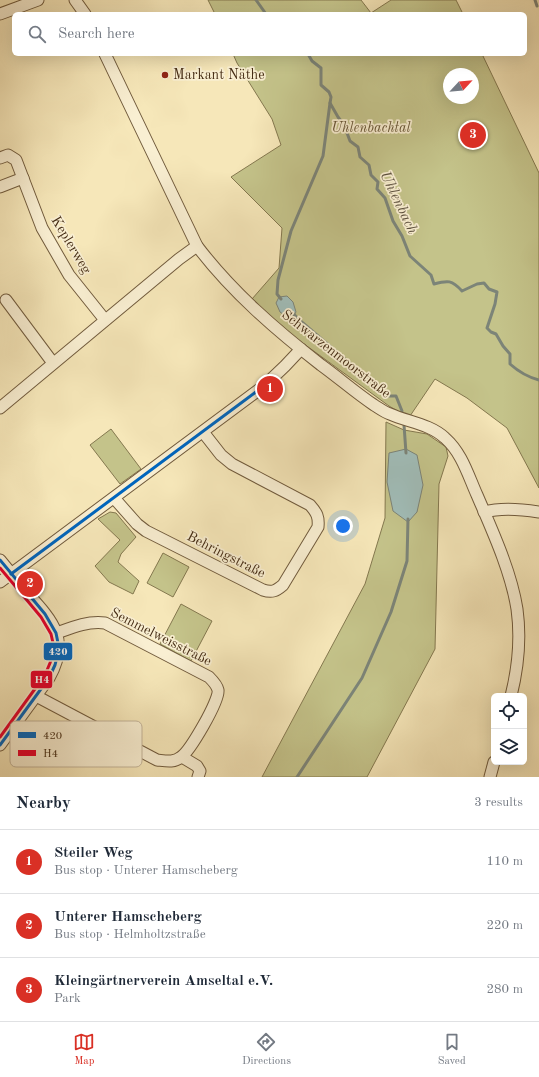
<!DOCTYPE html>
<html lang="en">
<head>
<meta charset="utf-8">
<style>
	body { margin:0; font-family:"Old Standard TT",serif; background:#f2f2f3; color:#1f2937 }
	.controls { position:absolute; right:12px; bottom:12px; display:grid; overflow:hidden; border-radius:6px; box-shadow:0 4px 16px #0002 }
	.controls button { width:36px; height:36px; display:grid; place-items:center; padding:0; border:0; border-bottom:1px solid #e0e1e3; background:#fff; color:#1f2937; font:20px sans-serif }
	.compass { position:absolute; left:443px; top:68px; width:36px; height:36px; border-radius:50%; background:#fff; box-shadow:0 4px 16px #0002; rotate:64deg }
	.you { position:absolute; left:343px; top:526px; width:14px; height:14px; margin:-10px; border:3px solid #fff; border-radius:50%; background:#1a73e8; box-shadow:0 0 0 6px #1a73e833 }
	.badge { display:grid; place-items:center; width:26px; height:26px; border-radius:50%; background:#d93025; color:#fff; font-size:13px; font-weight:700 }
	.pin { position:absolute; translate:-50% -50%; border:2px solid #fff; box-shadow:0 1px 4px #0006 }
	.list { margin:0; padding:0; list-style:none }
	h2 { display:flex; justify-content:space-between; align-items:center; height:52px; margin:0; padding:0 16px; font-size:17px }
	h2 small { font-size:13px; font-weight:400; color:#747a83 }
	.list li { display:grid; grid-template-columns:26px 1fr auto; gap:12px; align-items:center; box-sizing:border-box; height:64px; padding:0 16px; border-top:1px solid #e0e1e3 }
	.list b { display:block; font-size:15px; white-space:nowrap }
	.list p { margin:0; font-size:13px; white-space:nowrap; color:#747a83 }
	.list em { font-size:13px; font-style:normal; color:#747a83 }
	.icon { flex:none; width:22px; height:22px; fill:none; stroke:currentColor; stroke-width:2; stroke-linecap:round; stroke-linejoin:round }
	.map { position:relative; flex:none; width:539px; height:777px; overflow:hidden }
	.search { position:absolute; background:#fff; box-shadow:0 4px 16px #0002; left:12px; right:12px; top:12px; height:44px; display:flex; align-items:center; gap:10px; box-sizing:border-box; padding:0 14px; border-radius:6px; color:#747a83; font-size:15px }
	.sheet { height:244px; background:#fff }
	nav { display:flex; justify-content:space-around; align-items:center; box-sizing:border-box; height:56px; border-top:1px solid #e0e1e3; background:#fff; font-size:11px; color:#747a83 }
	nav a { display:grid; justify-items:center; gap:2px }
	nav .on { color:#d93025 }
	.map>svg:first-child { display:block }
	.green { fill:#c4c38a; stroke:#84784f; fill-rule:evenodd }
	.water { fill:#a1beba; stroke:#7c8478 }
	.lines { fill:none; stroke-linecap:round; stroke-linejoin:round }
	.stream { stroke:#7c8478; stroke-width:3 }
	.street-casing { stroke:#715b3d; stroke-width:13 }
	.street { stroke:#f9efd2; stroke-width:11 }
	.bus-1-casing { stroke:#f9efd2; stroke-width:6 }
	.bus-2-casing { stroke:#f9efd2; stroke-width:6 }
	.bus-1 { stroke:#0065bd; stroke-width:3 }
	.bus-2 { stroke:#e4002b; stroke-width:3 }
	.poi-dot { fill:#8f2418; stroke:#f9efd2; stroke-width:1.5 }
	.labels { text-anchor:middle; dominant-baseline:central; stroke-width:3.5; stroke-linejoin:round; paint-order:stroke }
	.poi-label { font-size:14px; fill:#452c14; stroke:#f9efd2; text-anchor:start }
	.park-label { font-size:14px; font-style:italic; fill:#655232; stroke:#f9efd2 }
	.street-label { font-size:14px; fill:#452c14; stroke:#f9efd2 }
	.water-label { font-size:15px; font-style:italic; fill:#5c503e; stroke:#f9efd2 }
	.key { fill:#f9efd2; stroke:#c3b499; stroke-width:1 }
	.key-label { font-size:11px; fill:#452c14 }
	.line-badge { stroke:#f9efd2; stroke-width:1.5 }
	.badge-label { font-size:11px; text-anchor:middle; font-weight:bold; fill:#fff }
</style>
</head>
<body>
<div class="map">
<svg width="539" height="777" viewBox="0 0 539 777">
	<rect width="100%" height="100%" fill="#f6e7b9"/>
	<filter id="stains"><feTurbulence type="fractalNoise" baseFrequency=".005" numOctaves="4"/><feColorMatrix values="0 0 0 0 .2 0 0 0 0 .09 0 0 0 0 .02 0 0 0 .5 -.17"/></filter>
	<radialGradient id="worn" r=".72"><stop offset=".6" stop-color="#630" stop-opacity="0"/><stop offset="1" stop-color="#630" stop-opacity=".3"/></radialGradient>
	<!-- green -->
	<g class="green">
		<path d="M208 0H361L371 13 391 0H456L463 14H215Z"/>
		<path d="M233 54H482L539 173V488L507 428 467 398 435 379 410 416 401 413 389 406 289 333 252 299 279 268 282 228 231 177 281 145 272 119 237 63ZM449 74H473V98H449Z"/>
		<path d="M386 422 404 430 427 434 446 447 448 456 439 484 435 649 367 777H262L365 584 385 518Z"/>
		<path d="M111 429 141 469 120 484 90 445Z"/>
		<path d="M110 512 116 513 136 537 121 554 118 562 139 581 133 594 109 582 95 566 120 540 98 519Z"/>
		<path d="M163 553 189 567 173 597 147 583Z"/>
		<path d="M181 604 212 621 191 661 160 644Z"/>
	</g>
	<!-- water -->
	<g class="water">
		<path d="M287 296 293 302 296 312 294 315 287 317 280 312 276 303 279 297Z"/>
		<path d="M406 449 417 455 423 485 417 512 408 522 393 511 387 482 389 453Z"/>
	</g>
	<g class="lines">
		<!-- stream -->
		<g class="stream">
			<path d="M256 0 266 14"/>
			<path d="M535 0 537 6"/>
			<path d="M308 54 312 61 321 68V85L329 92 331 97 330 103 338 117 344 125 350 141 358 147 360 157 369 165 371 175 378 182 377 189 385 198 393 221 402 236 410 256 431 275 434 284C448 280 452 280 462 291L477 284 484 283 489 289 497 292 495 304 487 328 491 332 496 334 503 346 510 354V364C519 372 527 377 539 380"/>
			<path d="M281 299 277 294 278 280 291 231 323 156 330 103"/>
			<path d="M293 313 297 318 388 396H396L402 411"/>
			<path d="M404 425 406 453"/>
			<path d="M297 777 362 678 391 612 407 561 408 519"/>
		</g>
		<defs>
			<g id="street">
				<path d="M75 0 85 14"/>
				<path d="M0 14 38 0"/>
				<path d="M105 54 197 246C232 292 276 330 321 365 339 378 356 393 374 405 379 408 384 412 390 414 408 422 430 424 445 438 462 453 468 475 477 495 492 530 511 571 517 609 521 638 518 668 511 696"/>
				<path d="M0 158 8 155 16 160 42 228 69 275 105 320"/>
				<path d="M0 187 23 178"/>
				<path d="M6 300 53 363"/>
				<path d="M0 408 179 259 197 246"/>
				<path d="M114 498 137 524 146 531 263 590C272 593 276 591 283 585L318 527C319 517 317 513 310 505L232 464 221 455 203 432"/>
				<path d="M484 512C502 507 521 509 539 512"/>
				<path d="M0 560C9 571 19 583 28 594 54 622 70 641 49 678L0 745"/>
				<path d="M0 582 264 386 285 366 301 349"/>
				<path d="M36 696 157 760C166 761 174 763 181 757 190 751 220 700 218 690 217 685 213 681 209 677L105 623C87 621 73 627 57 633"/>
				<path d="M182 757 197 766 200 771 198 777"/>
				<path d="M490 777 494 762"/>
			</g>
		</defs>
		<!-- street casing -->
		<use href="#street" class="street-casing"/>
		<!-- street -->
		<use href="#street" class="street"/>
		<defs>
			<g id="bus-1">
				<path d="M0 560 45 614 56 633 58 643V653L55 665 49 678 0 745"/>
				<path d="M11 574 264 386"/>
			</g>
			<path id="bus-2" d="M0 568 41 617 51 634 53 643V653L50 663 45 675 0 737"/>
		</defs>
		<!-- bus-1 casing -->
		<use href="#bus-1" class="bus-1-casing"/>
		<!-- bus-2 casing -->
		<use href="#bus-2" class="bus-2-casing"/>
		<!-- bus-1 -->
		<use href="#bus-1" class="bus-1"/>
		<!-- bus-2 -->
		<use href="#bus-2" class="bus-2"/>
	</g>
	<!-- markers -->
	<circle class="poi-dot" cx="165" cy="75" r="4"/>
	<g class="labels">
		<!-- poi labels -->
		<g class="poi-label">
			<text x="173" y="75">Markant Näthe</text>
		</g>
		<!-- park labels -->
		<g class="park-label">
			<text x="371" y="128">Uhlenbachtal</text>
		</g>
		<!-- street labels -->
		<g class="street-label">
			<text transform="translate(71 245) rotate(59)">Keplerweg</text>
			<text transform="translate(336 354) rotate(38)">Schwarzenmoorstraße</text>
			<text transform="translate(226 555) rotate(27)">Behringstraße</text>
			<text transform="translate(161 637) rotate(27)">Semmelweisstraße</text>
		</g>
		<!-- water labels -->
		<g class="water-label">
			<text transform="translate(398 203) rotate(64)">Uhlenbach</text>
		</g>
	</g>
	<!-- legend -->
	<rect x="10" y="721" width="132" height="46" rx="6" class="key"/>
	<rect x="18" y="732" width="18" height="6" fill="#0065bd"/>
	<rect x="18" y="750" width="18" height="6" fill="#e4002b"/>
	<g class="key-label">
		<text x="43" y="739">420</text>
		<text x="43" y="757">H4</text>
	</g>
	<g class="line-badge">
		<rect x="43" y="642" width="30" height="19" rx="4" fill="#0065bd"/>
		<rect x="30" y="670" width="23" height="19" rx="4" fill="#e4002b"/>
	</g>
	<g class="badge-label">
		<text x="58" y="655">420</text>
		<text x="42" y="683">H4</text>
	</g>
	<rect width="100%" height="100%" filter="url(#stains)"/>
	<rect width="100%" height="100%" fill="url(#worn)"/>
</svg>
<div class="controls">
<button><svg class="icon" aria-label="locate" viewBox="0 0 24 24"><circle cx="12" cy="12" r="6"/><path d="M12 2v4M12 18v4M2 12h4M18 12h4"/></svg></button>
<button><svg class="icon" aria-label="layers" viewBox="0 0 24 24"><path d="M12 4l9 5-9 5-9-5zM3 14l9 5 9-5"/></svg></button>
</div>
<svg class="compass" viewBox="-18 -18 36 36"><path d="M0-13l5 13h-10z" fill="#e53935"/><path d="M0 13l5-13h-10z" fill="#747a83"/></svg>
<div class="you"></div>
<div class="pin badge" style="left:270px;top:389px">1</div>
<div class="pin badge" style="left:30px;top:584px">2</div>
<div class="pin badge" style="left:473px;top:135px">3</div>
<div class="search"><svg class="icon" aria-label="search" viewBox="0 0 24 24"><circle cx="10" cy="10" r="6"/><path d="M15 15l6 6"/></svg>Search here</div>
</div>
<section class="sheet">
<h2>Nearby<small>3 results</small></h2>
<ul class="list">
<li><span class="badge">1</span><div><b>Steiler Weg</b><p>Bus stop · Unterer Hamscheberg</p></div><em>110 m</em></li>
<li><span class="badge">2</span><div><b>Unterer Hamscheberg</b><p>Bus stop · Helmholtzstraße</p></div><em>220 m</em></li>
<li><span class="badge">3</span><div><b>Kleingärtnerverein Amseltal e.V.</b><p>Park</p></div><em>280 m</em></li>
</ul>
</section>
<nav>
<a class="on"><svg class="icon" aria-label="map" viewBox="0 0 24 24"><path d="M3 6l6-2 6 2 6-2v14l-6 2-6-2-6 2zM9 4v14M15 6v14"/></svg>Map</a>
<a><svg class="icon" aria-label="directions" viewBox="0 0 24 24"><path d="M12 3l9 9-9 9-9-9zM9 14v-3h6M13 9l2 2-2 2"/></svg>Directions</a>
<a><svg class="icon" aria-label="saved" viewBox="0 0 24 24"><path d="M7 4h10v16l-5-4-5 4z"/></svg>Saved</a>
</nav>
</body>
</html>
